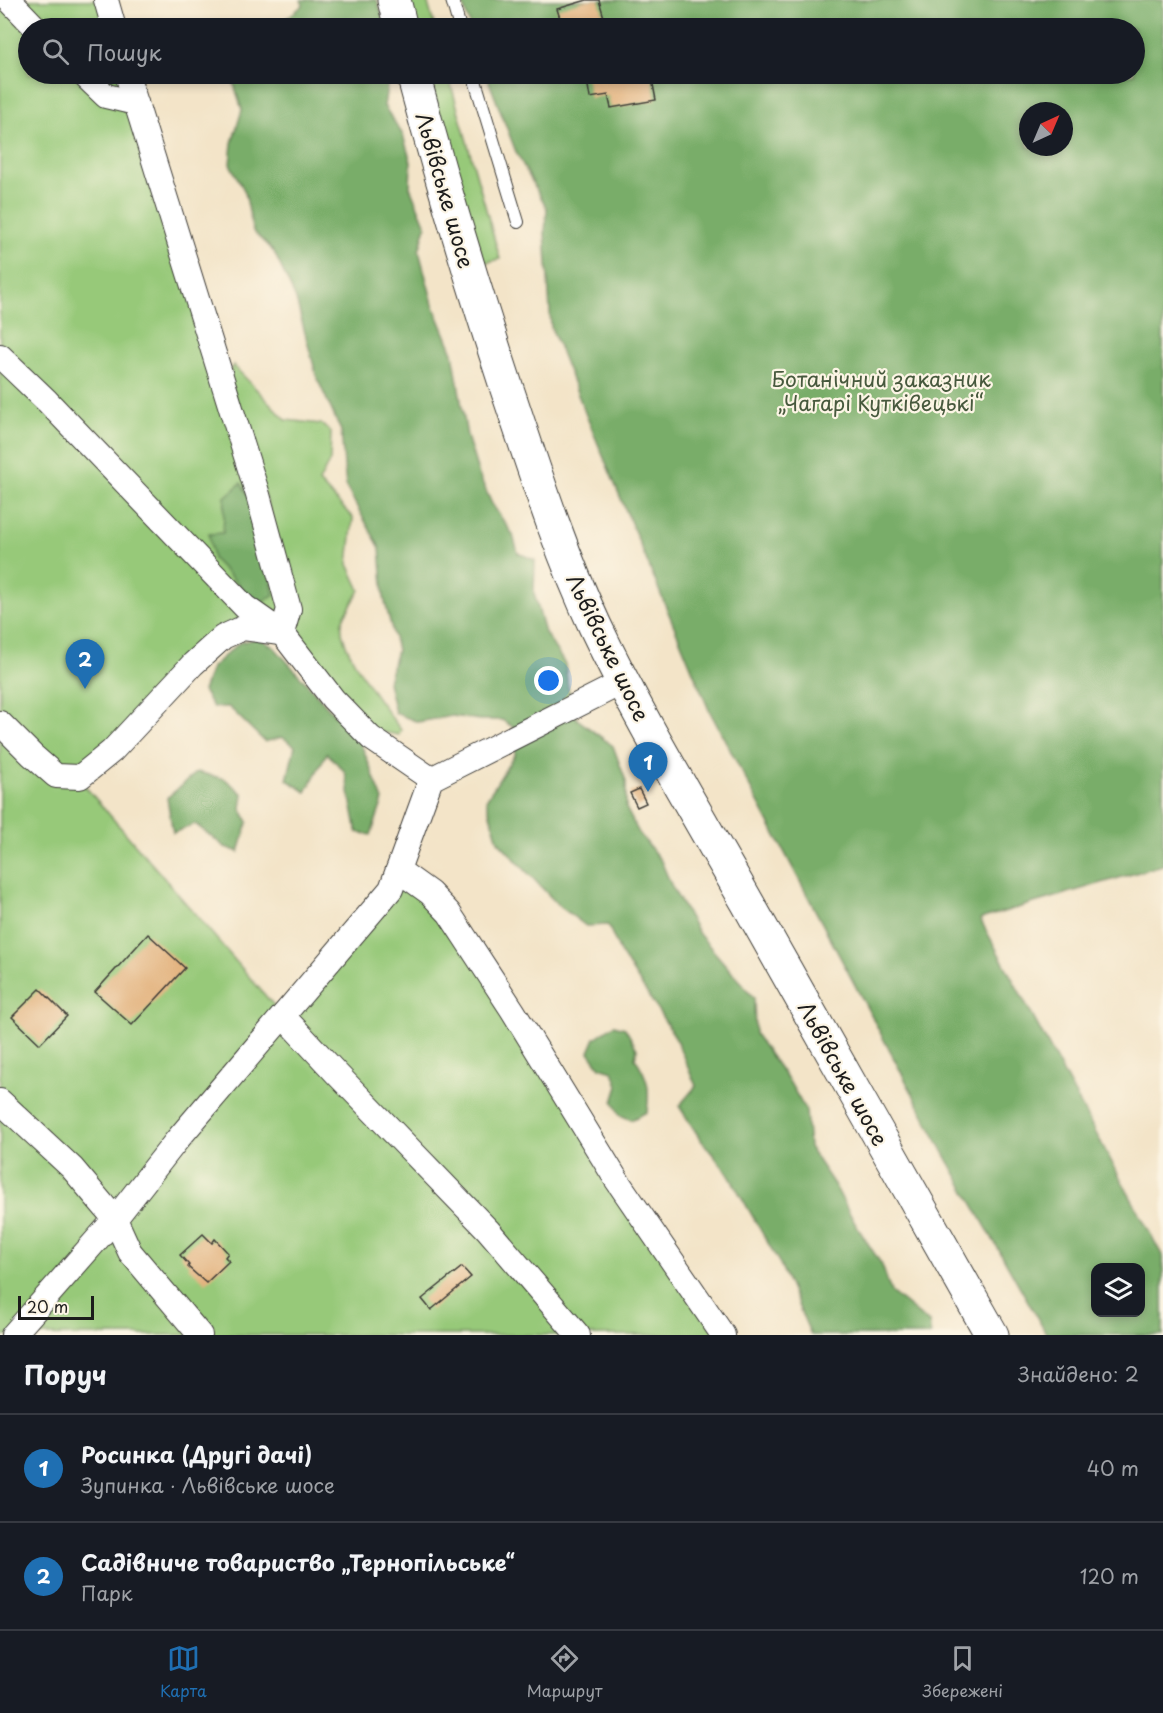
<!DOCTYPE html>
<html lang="uk">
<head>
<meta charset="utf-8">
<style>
	body { margin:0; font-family:"Playpen Sans",sans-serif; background:#20242c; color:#f1f3f6 }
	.controls { position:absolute; right:18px; bottom:18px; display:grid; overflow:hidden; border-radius:12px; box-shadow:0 3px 9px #0003 }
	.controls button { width:54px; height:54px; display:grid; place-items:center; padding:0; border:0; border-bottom:2px solid #363941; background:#171b24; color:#f1f3f6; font:30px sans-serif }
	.compass { position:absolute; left:1019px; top:102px; width:54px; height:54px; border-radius:50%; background:#171b24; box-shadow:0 3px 9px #0003; rotate:44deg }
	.scale { position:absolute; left:18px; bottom:15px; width:76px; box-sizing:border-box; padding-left:6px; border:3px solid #1c1c1c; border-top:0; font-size:16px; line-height:21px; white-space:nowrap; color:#1c1c1c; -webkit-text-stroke:4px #fcf5e5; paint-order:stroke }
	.you { position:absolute; left:549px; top:681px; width:21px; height:21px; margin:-15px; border:4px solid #fff; border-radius:50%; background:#1a73e8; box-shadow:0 0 0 9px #1a73e833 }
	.badge { display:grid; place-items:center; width:39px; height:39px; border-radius:50%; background:#1f6fb2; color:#fff; font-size:20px; font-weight:700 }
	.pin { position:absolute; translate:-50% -50px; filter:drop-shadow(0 2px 3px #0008) }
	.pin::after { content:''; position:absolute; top:32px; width:21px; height:18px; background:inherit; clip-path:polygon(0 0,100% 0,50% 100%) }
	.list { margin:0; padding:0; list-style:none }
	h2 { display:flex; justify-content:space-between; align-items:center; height:78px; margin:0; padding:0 24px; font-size:26px }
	h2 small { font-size:20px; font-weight:400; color:#9ea1a6 }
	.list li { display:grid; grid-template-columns:39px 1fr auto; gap:18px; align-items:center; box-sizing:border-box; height:108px; padding:0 24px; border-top:2px solid #363941 }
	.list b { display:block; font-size:22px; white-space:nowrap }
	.list p { margin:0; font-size:20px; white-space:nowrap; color:#9ea1a6 }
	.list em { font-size:20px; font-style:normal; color:#9ea1a6 }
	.icon { flex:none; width:33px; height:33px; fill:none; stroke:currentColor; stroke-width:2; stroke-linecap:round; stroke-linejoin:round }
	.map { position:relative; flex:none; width:1163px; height:1335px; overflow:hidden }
	.search { position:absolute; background:#171b24; box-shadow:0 3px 9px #0003; left:18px; right:18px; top:18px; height:66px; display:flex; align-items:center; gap:15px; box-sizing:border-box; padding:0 21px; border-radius:33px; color:#9ea1a6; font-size:22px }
	.sheet { height:294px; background:#171b24 }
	nav { display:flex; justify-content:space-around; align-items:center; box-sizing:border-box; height:84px; border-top:2px solid #363941; background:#171b24; font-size:16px; color:#9ea1a6 }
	nav a { display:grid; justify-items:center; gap:3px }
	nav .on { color:#1f6fb2 }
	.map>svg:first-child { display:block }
	.green { fill:#97c979; stroke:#5a724a; stroke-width:1.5 }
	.forest { fill:#79ad69; stroke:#4a6442; stroke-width:1.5; fill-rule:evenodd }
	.building { fill:#e3b480 }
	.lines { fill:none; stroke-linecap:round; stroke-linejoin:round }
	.service-casing { stroke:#3c3a36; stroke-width:14 }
	.minor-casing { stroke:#3c3a36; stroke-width:26 }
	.trunk-casing { stroke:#3c3a36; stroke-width:35 }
	.service { stroke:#fff; stroke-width:12 }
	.minor { stroke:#fff; stroke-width:24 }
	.trunk { stroke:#fff; stroke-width:33 }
	.labels { text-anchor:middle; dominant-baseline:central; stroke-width:4.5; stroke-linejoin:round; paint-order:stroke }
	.street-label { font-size:21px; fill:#1c1c1c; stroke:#fcf5e5 }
	.park-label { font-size:21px; fill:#47593d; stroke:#fcf5e5 }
</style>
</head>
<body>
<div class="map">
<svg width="1163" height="1335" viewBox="0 0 1163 1335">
	<rect width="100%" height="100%" fill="#fcf5e5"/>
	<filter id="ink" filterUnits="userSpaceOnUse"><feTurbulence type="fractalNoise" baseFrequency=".0167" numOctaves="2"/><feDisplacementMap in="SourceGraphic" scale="12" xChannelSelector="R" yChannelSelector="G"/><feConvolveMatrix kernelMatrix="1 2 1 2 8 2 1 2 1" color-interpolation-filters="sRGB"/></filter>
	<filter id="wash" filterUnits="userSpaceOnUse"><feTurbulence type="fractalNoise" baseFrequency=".008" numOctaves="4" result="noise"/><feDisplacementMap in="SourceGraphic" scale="24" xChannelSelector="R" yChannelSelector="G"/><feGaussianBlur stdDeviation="1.35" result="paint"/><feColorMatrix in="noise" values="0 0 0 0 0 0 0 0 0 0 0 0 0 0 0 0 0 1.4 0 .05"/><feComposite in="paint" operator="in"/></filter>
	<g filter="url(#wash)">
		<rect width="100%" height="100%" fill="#f3e4c8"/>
		<!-- green -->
		<g class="green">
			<path d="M0 0H106L114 28H28V74H127L289 609 243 628 77 777 283 1016 398 870 430 893 723 1335H0Z"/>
			<path d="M405 0H427L435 28H414Z"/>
			<path d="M427 74H448L500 259 484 263Z"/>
			<path d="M233 365 286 420 321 424 331 432 330 460 319 482 353 518 348 564 360 590C355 600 345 612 342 623 337 647 386 710 401 730L399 735 369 730 349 698 304 649 271 515 228 375Z"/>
		</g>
		<!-- forest -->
		<g class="forest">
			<path d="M301 0H377L382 14 385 28H275L303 5Z"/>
			<path d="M461 0H1163V865L980 919 1163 1257V1335H1047L944 1153 709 710 586 415 551 327 545 232 547 209 516 152 486 74H1134V28H471ZM1028 111H1064V147H1028ZM1096 1268H1140V1312H1096Z"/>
			<path d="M231 74H389L384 106 403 135 411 162 410 187 426 226 419 251 433 304 453 353 467 436 479 475 492 504 513 535 518 553 535 560 534 593 545 633 565 664 568 687 577 719 613 746 626 781V808L639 833 661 861 673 889 699 934 754 998 755 1034 790 1083 806 1111 809 1147 835 1186 856 1225 882 1265 891 1292 929 1323 931 1335H811L780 1264 727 1172 701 1140 679 1106 696 1086 674 1035 620 952 608 925 586 926 558 905 498 841 486 800 515 754 513 727 502 720H480L452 716 418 722 395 713 388 682 397 650 384 598 380 548 346 487 341 431 317 378 296 299 274 252 253 231 245 192 230 164 232 143 242 110Z"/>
			<path d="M241 483 257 509 274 595 258 604 213 559 209 534 223 533 225 497Z"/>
			<path d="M258 638 274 647 361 744 383 800 371 835 357 832 345 772 327 753 306 792 287 780 295 746 282 737 265 742 229 707H213L203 691 212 667 239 643Z"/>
			<path d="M197 772 225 779 243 794 241 808 248 822 239 852 225 847 195 824 173 833 167 798Z"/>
			<path d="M614 1025 625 1028 637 1049 635 1058C649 1079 650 1089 647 1112L631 1120 620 1115 613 1102 618 1086 613 1071 600 1067 589 1052 595 1038Z"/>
		</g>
		<g id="blocks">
			<!-- building -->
			<g class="building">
				<path d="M587 0H599L607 28H563L557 9Z"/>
				<path d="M586 74H651L656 100 611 108 608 95 590 98Z"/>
				<path d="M639 789 646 803 637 807 630 793Z"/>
				<path d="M148 934 185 968 132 1025 95 992Z"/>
				<path d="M40 989 67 1016 40 1044 12 1017Z"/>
				<path d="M203 1234 212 1243 215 1239 228 1253 225 1257 229 1261 206 1283 188 1267 189 1265 180 1255Z"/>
				<path d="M462 1267 471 1277 431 1310 422 1299Z"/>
			</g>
		</g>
	</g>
	<g filter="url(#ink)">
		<use href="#blocks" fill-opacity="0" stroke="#3c3a36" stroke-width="1.5"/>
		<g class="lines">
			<defs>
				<g id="service">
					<path d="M452 0 460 28"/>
					<path d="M473 74 518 222"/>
				</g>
				<g id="minor">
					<path d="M9 0 36 28"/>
					<path d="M106 0 114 28"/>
					<path d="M83 74 106 96 136 103"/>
					<path d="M127 74 258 495 289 609 282 633 333 699 371 738 431 779"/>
					<path d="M0 356 47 401 245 607 282 633"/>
					<path d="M0 723 32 755 56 776 80 777 112 751 193 664 223 637 243 628 280 633"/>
					<path d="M398 870 430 893 449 913 513 1011 616 1179 723 1335"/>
					<path d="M283 1016 337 1074 488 1230 578 1335"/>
					<path d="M0 1101 72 1168 115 1219 130 1252 200 1335"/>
					<path d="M13 1335 115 1219 177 1140 391 889 431 779 623 682"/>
				</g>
				<g id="trunk">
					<path d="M394 0 401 28"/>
					<path d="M413 74C441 180 473 285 507 389 534 469 559 549 595 626 640 721 695 810 747 902 829 1046 910 1191 992 1335"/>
				</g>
			</defs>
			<!-- service casing -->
			<use href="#service" class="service-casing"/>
			<!-- minor casing -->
			<use href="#minor" class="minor-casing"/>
			<!-- trunk casing -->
			<use href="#trunk" class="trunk-casing"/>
			<!-- service -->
			<use href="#service" class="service"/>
			<!-- minor -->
			<use href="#minor" class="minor"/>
			<!-- trunk -->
			<use href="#trunk" class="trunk"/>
		</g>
	</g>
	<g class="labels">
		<!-- street labels -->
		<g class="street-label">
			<text transform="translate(446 190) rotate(74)">Львівське шосе</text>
			<text transform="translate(609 647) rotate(64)">Львівське шосе</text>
			<text transform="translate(844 1073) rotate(61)">Львівське шосе</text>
		</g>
		<!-- park labels -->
		<g class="park-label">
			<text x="881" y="378">Ботанічний заказник<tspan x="881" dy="24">„Чагарі Кутківецькі“</tspan></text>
		</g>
	</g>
</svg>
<div class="controls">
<button><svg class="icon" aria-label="layers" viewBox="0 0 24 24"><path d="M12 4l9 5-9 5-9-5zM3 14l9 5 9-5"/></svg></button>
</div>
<svg class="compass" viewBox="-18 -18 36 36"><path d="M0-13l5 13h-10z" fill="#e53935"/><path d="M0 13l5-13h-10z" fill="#9ea1a6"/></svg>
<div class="scale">20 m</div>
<div class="you"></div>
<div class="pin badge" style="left:648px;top:792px">1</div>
<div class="pin badge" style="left:85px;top:689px">2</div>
<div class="search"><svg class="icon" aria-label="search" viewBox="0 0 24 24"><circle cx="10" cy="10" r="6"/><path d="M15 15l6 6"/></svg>Пошук</div>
</div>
<section class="sheet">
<h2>Поруч<small>Знайдено: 2</small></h2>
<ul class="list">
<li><span class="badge">1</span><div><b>Росинка (Другі дачі)</b><p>Зупинка · Львівське шосе</p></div><em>40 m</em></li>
<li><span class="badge">2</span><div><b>Садівниче товариство „Тернопільське“</b><p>Парк</p></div><em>120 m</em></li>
</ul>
</section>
<nav>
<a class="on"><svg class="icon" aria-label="map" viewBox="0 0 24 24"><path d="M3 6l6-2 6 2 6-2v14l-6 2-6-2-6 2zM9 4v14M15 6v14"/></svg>Карта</a>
<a><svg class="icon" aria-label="directions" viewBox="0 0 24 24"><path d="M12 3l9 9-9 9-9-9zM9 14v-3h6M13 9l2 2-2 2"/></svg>Маршрут</a>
<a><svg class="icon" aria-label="saved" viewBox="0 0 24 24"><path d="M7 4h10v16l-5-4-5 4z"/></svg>Збережені</a>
</nav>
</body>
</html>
